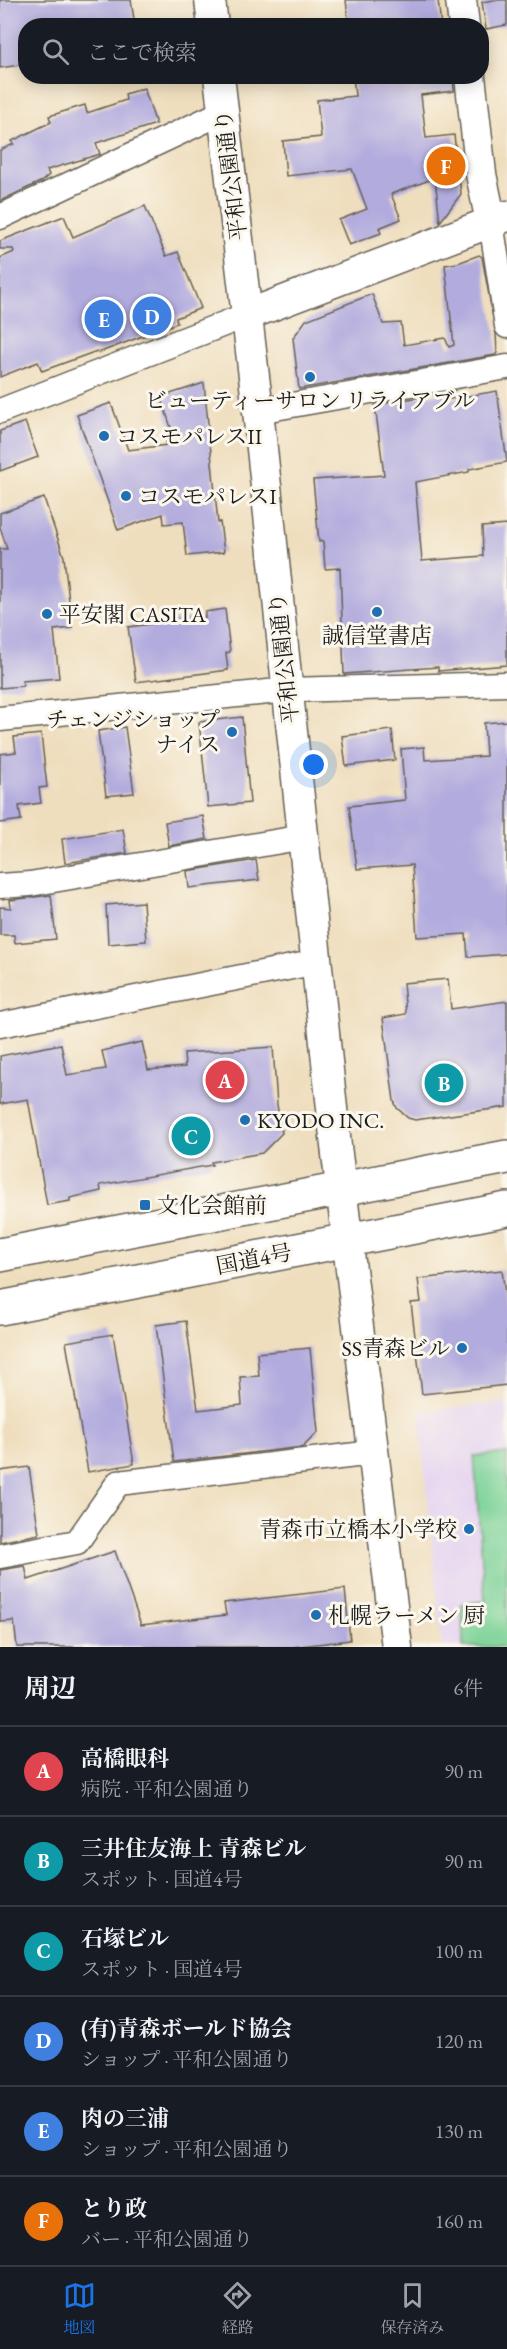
<!DOCTYPE html>
<html lang="ja">
<head>
<meta charset="utf-8">
<style>
	body { margin:0; font-family:"EB Garamond","Noto Serif JP",serif; background:#242831; color:#f1f3f6 }
	.you { position:absolute; left:314px; top:765px; width:21px; height:21px; margin:-15px; border:4px solid #fff; border-radius:50%; background:#1a73e8; box-shadow:0 0 0 9px #1a73e833 }
	.badge { display:grid; place-items:center; width:39px; height:39px; border-radius:50%; background:#1a73e8; color:#fff; font-size:20px; font-weight:700 }
	.pin { position:absolute; translate:-50% -50%; border:3px solid #fff; box-shadow:0 2px 6px #0006 }
	.list { margin:0; padding:0; list-style:none }
	h2 { display:flex; justify-content:space-between; align-items:center; height:78px; margin:0; padding:0 24px; font-size:26px }
	h2 small { font-size:20px; font-weight:400; color:#9ea1a6 }
	.list li { display:grid; grid-template-columns:39px 1fr auto; gap:18px; align-items:center; box-sizing:border-box; height:90px; padding:0 24px; border-top:2px solid #363941 }
	.list b { display:block; font-size:22px; white-space:nowrap }
	.list p { margin:0; font-size:20px; white-space:nowrap; color:#9ea1a6 }
	.list em { font-size:20px; font-style:normal; color:#9ea1a6 }
	.icon { flex:none; width:33px; height:33px; fill:none; stroke:currentColor; stroke-width:2; stroke-linecap:round; stroke-linejoin:round }
	.map { position:relative; flex:none; width:507px; height:1647px; overflow:hidden }
	.search { position:absolute; background:#171b24; box-shadow:0 3px 15px #0003; left:18px; right:18px; top:18px; height:66px; display:flex; align-items:center; gap:15px; box-sizing:border-box; padding:0 21px; border-radius:24px; color:#9ea1a6; font-size:22px }
	.sheet { height:618px; background:#171b24 }
	nav { display:flex; justify-content:space-around; align-items:center; box-sizing:border-box; height:84px; border-top:2px solid #363941; background:#171b24; font-size:16px; color:#9ea1a6 }
	nav a { display:grid; justify-items:center; gap:3px }
	nav .on { color:#1a73e8 }
	.map>svg:first-child { display:block }
	.built { fill:#e4d3f1 }
	.green { fill:#7bd297; stroke:#4c775a; stroke-width:1.5 }
	.building { fill:#b2acde }
	.lines { fill:none; stroke-linecap:round; stroke-linejoin:round }
	.minor-casing { stroke:#666055; stroke-width:27 }
	.tertiary-casing { stroke:#666055; stroke-width:33 }
	.trunk-casing { stroke:#666055; stroke-width:36 }
	.minor { stroke:#fff; stroke-width:24 }
	.tertiary { stroke:#fff; stroke-width:30 }
	.trunk { stroke:#fff; stroke-width:33 }
	.poi-dot { fill:#1f6fb2; stroke:#fbf7ec; stroke-width:2 }
	.labels { text-anchor:middle; dominant-baseline:central; stroke-width:6; stroke-linejoin:round; paint-order:stroke }
	.street-label { font-size:22px; fill:#1c1c1c; stroke:#fbf7ec }
	.poi-label { font-size:22px; fill:#1c1c1c; stroke:#fbf7ec; text-anchor:start }
</style>
</head>
<body>
<div class="map">
<svg width="507" height="1647" viewBox="0 0 507 1647">
	<rect width="100%" height="100%" fill="#fbf7ec"/>
	<filter id="ink" filterUnits="userSpaceOnUse"><feTurbulence type="fractalNoise" baseFrequency=".0167" numOctaves="2"/><feDisplacementMap in="SourceGraphic" scale="12" xChannelSelector="R" yChannelSelector="G"/><feConvolveMatrix kernelMatrix="1 2 1 2 8 2 1 2 1" color-interpolation-filters="sRGB"/></filter>
	<filter id="wash" filterUnits="userSpaceOnUse"><feTurbulence type="fractalNoise" baseFrequency=".008" numOctaves="4" result="noise"/><feDisplacementMap in="SourceGraphic" scale="24" xChannelSelector="R" yChannelSelector="G"/><feGaussianBlur stdDeviation="1.35" result="paint"/><feColorMatrix in="noise" values="0 0 0 0 0 0 0 0 0 0 0 0 0 0 0 0 0 1.4 0 .05"/><feComposite in="paint" operator="in"/></filter>
	<g filter="url(#wash)">
		<rect width="100%" height="100%" fill="#efdebe"/>
		<!-- built -->
		<path class="built" d="M507 1402V1647H442L419 1412Z"/>
		<!-- green -->
		<path class="green" d="M507 1453V1647H463L462 1604 485 1601 474 1456Z"/>
		<g id="blocks">
			<!-- building -->
			<g class="building">
				<path d="M0 0H131L135 26H26V64L0 68Z"/>
				<path d="M346 0H438L441 26H349Z"/>
				<path d="M494 0H507V25L486 29 482 2Z"/>
				<path d="M353 76H453L454 91 421 95 426 138 454 135 461 194 440 222 435 178 391 194 401 219 379 228 381 233 349 245 339 220 367 209 352 169 286 176 283 141 321 137 317 100 355 96Z"/>
				<path d="M144 88 156 124 96 143 100 154 47 170 49 175 42 181 0 201V150L14 144 12 141 51 122 49 116 85 105 87 113 126 100 125 94Z"/>
				<path d="M145 206 166 256 178 252 201 308 176 318 177 323 98 353 97 351 42 371 38 362 0 377V258L14 252 13 249H0V241L64 216 73 237Z"/>
				<path d="M479 255 482 257 496 334 497 353 495 355 299 389 293 338 306 320 372 294 383 324 401 323 404 345 445 338 449 347 454 345 445 265 458 263Z"/>
				<path d="M204 383 218 523 220 522 224 552 187 556 183 522 164 524 163 514 118 530 77 415 111 403 128 450 167 445 166 441 175 440 161 397Z"/>
				<path d="M454 391 444 400 497 391 507 462 469 469V472L415 482 422 561 483 556 482 527 507 525V665L438 671V667L344 674 340 568 325 569 323 541 319 542 313 480 384 475 375 405Z"/>
				<path d="M25 422 38 457 0 471V431Z"/>
				<path d="M44 498 64 557 72 628 54 630 59 678 22 681 23 686 0 688V549H7L0 527V513Z"/>
				<path d="M225 609 230 652 226 653 228 670 136 682 128 627 205 617V612Z"/>
				<path d="M242 717 250 803 208 807 199 722Z"/>
				<path d="M507 721V954L468 957 466 934 417 937 412 865 357 869 349 806 405 800 401 749 424 747 425 760 486 756 484 723Z"/>
				<path d="M125 727 134 793 106 796 98 731Z"/>
				<path d="M392 730 395 760 346 766 342 736Z"/>
				<path d="M41 734 47 787 39 788 41 803 19 806 21 820 0 823V754L16 752 14 737Z"/>
				<path d="M203 816 207 839 169 846 165 822Z"/>
				<path d="M123 829 127 853 65 863 62 839Z"/>
				<path d="M256 860 259 880 189 888 187 871Z"/>
				<path d="M51 895 56 939 15 943 14 935H0V907L11 908 10 900Z"/>
				<path d="M143 902 146 941 108 944 106 905Z"/>
				<path d="M448 979 451 1009 507 1001V1107L415 1120 408 1118 397 1108 394 1101 383 1018 406 1014 403 983Z"/>
				<path d="M142 1042 148 1070 185 1067 184 1053 273 1047 277 1105 282 1133 262 1153 211 1162 212 1165 100 1185 101 1191 70 1198V1201L47 1205 28 1099 0 1104V1056L61 1044 67 1075 106 1069 102 1051Z"/>
				<path d="M502 1270 507 1311V1385L422 1394 411 1303 421 1302 418 1279Z"/>
				<path d="M186 1321 198 1410 242 1405 240 1377 259 1376 257 1353 310 1348 318 1432 303 1447 174 1462 156 1325Z"/>
				<path d="M113 1334 134 1464 88 1472 66 1342Z"/>
				<path d="M29 1467 39 1534 0 1542V1471Z"/>
				<path d="M115 1551 141 1625 226 1615 224 1603 345 1589 350 1640 292 1647H17L14 1621 0 1622V1570L25 1566 28 1580Z"/>
			</g>
		</g>
	</g>
	<g filter="url(#ink)">
		<use href="#blocks" fill-opacity="0" stroke="#666055" stroke-width="1.5"/>
		<g class="lines">
			<defs>
				<g id="minor">
					<path d="M0 217 223 112"/>
					<path d="M491 222 507 326"/>
					<path d="M0 411 247 315"/>
					<path d="M258 411 507 367"/>
					<path d="M0 719 288 690 507 684"/>
					<path d="M0 886 30 884 304 837"/>
					<path d="M0 1025 317 962"/>
					<path d="M0 1556 77 1542 118 1483 373 1453"/>
				</g>
				<g id="tertiary">
					<path d="M210 0 213 26"/>
					<path d="M461 0 464 26"/>
					<path d="M219 76 258 411 336 1146 397 1647"/>
					<path d="M470 76 481 174 491 222"/>
					<path d="M247 315 507 216"/>
				</g>
				<g id="trunk">
					<path d="M0 1255 507 1157"/>
					<path d="M0 1308 507 1209"/>
				</g>
			</defs>
			<!-- minor casing -->
			<use href="#minor" class="minor-casing"/>
			<!-- tertiary casing -->
			<use href="#tertiary" class="tertiary-casing"/>
			<!-- trunk casing -->
			<use href="#trunk" class="trunk-casing"/>
			<!-- minor -->
			<use href="#minor" class="minor"/>
			<!-- tertiary -->
			<use href="#tertiary" class="tertiary"/>
			<!-- trunk -->
			<use href="#trunk" class="trunk"/>
		</g>
	</g>
	<!-- markers -->
	<g class="poi-dot">
		<circle cx="310" cy="377" r="6"/>
		<circle cx="104" cy="436" r="6"/>
		<circle cx="126" cy="496" r="6"/>
		<circle cx="377" cy="612" r="6"/>
		<circle cx="47" cy="614" r="6"/>
		<circle cx="232" cy="732" r="6"/>
		<circle cx="245" cy="1120" r="6"/>
		<rect x="139" y="1199" width="12" height="12" rx="3"/>
		<circle cx="462" cy="1348" r="6"/>
		<circle cx="469" cy="1529" r="6"/>
		<circle cx="316" cy="1615" r="6"/>
	</g>
	<g class="labels">
		<!-- street labels -->
		<g class="street-label">
			<text transform="translate(231 175) rotate(-97)">平和公園通り</text>
			<text transform="translate(284 658) rotate(-96)">平和公園通り</text>
			<text transform="translate(254 1259) rotate(-11)">国道4号</text>
		</g>
		<!-- poi labels -->
		<g class="poi-label">
			<text x="310" y="400" text-anchor="middle">ビューティーサロン リライアブル</text>
			<text x="116" y="436">コスモパレスII</text>
			<text x="138" y="496">コスモパレスI</text>
			<text x="59" y="614">平安閣 CASITA</text>
			<text x="377" y="635" text-anchor="middle">誠信堂書店</text>
			<text x="220" y="719" text-anchor="end">チェンジショップ<tspan x="220" dy="25">ナイス</tspan></text>
			<text x="257" y="1120">KYODO INC.</text>
			<text x="157" y="1205">文化会館前</text>
			<text x="450" y="1348" text-anchor="end">SS青森ビル</text>
			<text x="457" y="1529" text-anchor="end">青森市立橋本小学校</text>
			<text x="328" y="1615">札幌ラーメン 厨</text>
		</g>
	</g>
</svg>
<div class="you"></div>
<div class="pin badge" style="left:225px;top:1080px;background:#e0444e">A</div>
<div class="pin badge" style="left:444px;top:1083px;background:#0f9aa8">B</div>
<div class="pin badge" style="left:191px;top:1136px;background:#0f9aa8">C</div>
<div class="pin badge" style="left:152px;top:316px;background:#3f7fe0">D</div>
<div class="pin badge" style="left:104px;top:319px;background:#3f7fe0">E</div>
<div class="pin badge" style="left:446px;top:166px;background:#e8710a">F</div>
<div class="search"><svg class="icon" aria-label="search" viewBox="0 0 24 24"><circle cx="10" cy="10" r="6"/><path d="M15 15l6 6"/></svg>ここで検索</div>
</div>
<section class="sheet">
<h2>周辺<small>6件</small></h2>
<ul class="list">
<li><span class="badge" style="background:#e0444e">A</span><div><b>高橋眼科</b><p>病院 · 平和公園通り</p></div><em>90 m</em></li>
<li><span class="badge" style="background:#0f9aa8">B</span><div><b>三井住友海上 青森ビル</b><p>スポット · 国道4号</p></div><em>90 m</em></li>
<li><span class="badge" style="background:#0f9aa8">C</span><div><b>石塚ビル</b><p>スポット · 国道4号</p></div><em>100 m</em></li>
<li><span class="badge" style="background:#3f7fe0">D</span><div><b>(有)青森ボールド協会</b><p>ショップ · 平和公園通り</p></div><em>120 m</em></li>
<li><span class="badge" style="background:#3f7fe0">E</span><div><b>肉の三浦</b><p>ショップ · 平和公園通り</p></div><em>130 m</em></li>
<li><span class="badge" style="background:#e8710a">F</span><div><b>とり政</b><p>バー · 平和公園通り</p></div><em>160 m</em></li>
</ul>
</section>
<nav>
<a class="on"><svg class="icon" aria-label="map" viewBox="0 0 24 24"><path d="M3 6l6-2 6 2 6-2v14l-6 2-6-2-6 2zM9 4v14M15 6v14"/></svg>地図</a>
<a><svg class="icon" aria-label="directions" viewBox="0 0 24 24"><path d="M12 3l9 9-9 9-9-9zM9 14v-3h6M13 9l2 2-2 2"/></svg>経路</a>
<a><svg class="icon" aria-label="saved" viewBox="0 0 24 24"><path d="M7 4h10v16l-5-4-5 4z"/></svg>保存済み</a>
</nav>
</body>
</html>
